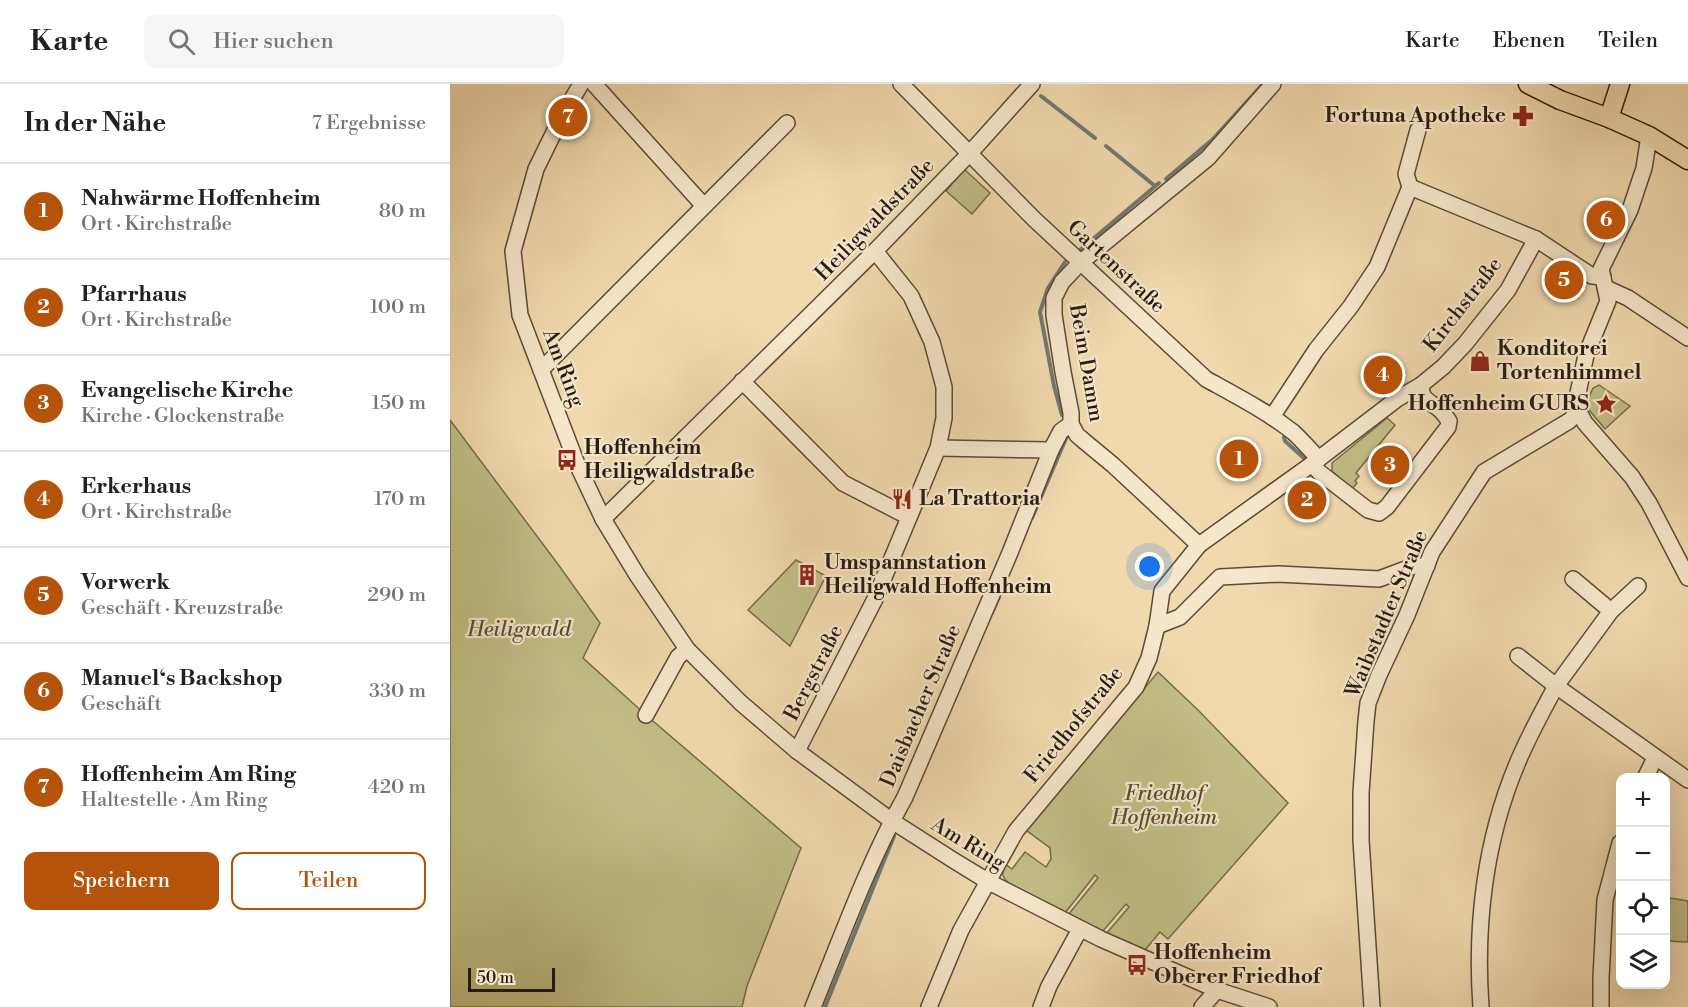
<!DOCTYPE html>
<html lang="de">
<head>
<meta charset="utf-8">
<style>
	body { margin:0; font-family:"Libre Bodoni",serif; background:#f6f6f6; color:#202124 }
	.controls { position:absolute; right:18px; bottom:18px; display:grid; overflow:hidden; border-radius:12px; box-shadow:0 6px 24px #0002 }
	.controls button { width:54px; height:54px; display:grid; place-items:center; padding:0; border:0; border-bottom:2px solid #e0e0e0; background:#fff; color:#202124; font:30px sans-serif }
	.scale { position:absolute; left:18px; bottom:15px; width:87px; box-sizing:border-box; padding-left:6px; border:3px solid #291b11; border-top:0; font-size:16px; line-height:21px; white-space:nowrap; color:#291b11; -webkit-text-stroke:4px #f6e6ca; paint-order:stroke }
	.you { position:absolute; left:700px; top:483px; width:21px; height:21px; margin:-15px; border:4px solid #fff; border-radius:50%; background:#1a73e8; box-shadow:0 0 0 9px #1a73e833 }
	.badge { display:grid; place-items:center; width:39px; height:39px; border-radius:50%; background:#b45309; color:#fff; font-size:20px; font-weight:700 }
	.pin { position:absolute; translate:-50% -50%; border:3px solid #fff; box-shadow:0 2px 6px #0006 }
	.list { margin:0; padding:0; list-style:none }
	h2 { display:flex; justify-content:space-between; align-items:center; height:78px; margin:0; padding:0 24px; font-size:26px }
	h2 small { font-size:20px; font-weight:400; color:#757577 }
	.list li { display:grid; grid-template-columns:39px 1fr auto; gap:18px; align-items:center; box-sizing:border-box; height:96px; padding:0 24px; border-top:2px solid #e0e0e0 }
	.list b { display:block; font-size:22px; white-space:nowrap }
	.list p { margin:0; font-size:20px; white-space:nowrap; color:#757577 }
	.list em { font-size:20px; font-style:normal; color:#757577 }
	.actions { display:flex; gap:12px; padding:18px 24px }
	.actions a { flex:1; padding:14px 0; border:2px solid #b45309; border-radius:12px; text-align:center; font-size:21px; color:#b45309 }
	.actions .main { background:#b45309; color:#fff }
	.icon { flex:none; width:33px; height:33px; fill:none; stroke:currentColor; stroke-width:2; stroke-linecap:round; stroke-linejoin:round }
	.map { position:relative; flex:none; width:1238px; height:923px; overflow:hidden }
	header { display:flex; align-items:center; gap:36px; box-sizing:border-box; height:84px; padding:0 30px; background:#fff; border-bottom:2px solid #e0e0e0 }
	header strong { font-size:28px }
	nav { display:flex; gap:33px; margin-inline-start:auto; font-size:21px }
	.search { width:420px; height:54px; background:#f6f6f6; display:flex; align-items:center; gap:15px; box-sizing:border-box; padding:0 21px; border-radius:12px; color:#757577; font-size:22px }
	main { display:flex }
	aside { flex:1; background:#fff }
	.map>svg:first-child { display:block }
	.green { fill:#c1bd85; stroke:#756c4b; stroke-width:1.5 }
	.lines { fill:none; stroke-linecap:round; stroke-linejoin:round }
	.stream { stroke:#707973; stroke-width:4 }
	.minor-casing { stroke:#5b4a38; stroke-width:18 }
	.major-casing { stroke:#291b11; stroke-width:21 }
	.minor { stroke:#f6e6ca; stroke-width:15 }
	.major { stroke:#f1d9ad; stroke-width:18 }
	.labels { text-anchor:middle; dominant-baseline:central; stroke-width:4.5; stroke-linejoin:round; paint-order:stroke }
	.poi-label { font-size:21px; font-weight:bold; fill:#291b11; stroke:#f6e6ca; text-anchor:start }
	.street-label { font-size:21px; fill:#291b11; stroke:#f6e6ca }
	.park-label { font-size:21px; font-style:italic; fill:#574c34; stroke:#f6e6ca }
</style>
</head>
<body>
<header>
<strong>Karte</strong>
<div class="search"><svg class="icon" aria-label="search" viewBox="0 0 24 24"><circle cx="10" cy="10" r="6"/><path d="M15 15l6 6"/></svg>Hier suchen</div>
<nav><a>Karte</a><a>Ebenen</a><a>Teilen</a></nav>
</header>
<main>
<aside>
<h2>In der Nähe<small>7 Ergebnisse</small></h2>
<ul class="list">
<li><span class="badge">1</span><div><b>Nahwärme Hoffenheim</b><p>Ort · Kirchstraße</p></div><em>80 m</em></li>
<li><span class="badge">2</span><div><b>Pfarrhaus</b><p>Ort · Kirchstraße</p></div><em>100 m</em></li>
<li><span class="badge">3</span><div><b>Evangelische Kirche</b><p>Kirche · Glockenstraße</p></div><em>150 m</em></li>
<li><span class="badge">4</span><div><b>Erkerhaus</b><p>Ort · Kirchstraße</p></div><em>170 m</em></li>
<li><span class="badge">5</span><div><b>Vorwerk</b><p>Geschäft · Kreuzstraße</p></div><em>290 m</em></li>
<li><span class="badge">6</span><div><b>Manuel‘s Backshop</b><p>Geschäft</p></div><em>330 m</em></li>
<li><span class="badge">7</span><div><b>Hoffenheim Am Ring</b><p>Haltestelle · Am Ring</p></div><em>420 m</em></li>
</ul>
<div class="actions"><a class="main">Speichern</a><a>Teilen</a></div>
</aside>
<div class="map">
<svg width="1238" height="923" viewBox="0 0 1238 923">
	<rect width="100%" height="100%" fill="#f1d9ad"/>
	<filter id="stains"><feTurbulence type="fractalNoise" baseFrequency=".00333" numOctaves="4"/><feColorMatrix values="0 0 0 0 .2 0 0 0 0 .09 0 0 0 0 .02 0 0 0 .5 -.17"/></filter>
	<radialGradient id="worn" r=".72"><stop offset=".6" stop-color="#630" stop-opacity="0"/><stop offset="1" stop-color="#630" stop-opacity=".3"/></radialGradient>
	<!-- green -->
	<g class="green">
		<path d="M514 85 540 109 522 130 496 107Z"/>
		<path d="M1149 301 1180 322 1155 345 1139 326V313L1143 304Z"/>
		<path d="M937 334 945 341 906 389 909 392 905 397 907 399 902 405 882 387V379Z"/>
		<path d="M0 336 110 483 150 539 133 574 196 631 351 764 297 902 292 923H0Z"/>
		<path d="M346 476 376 492 340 562 298 526Z"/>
		<path d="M708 588 748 626 838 719 718 855 710 848 695 866 656 850 679 823 676 820 652 848 618 831 648 794 645 791 615 829 559 799C551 793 552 788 555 780L562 785 575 768 596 783 601 775 600 764 576 746Z"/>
		<path d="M1220 814 1238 817V858L1216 857Z"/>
	</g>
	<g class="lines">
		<!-- stream -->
		<g class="stream">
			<path d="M591 12 645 54"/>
			<path d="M656 62 705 102"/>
			<path d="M716 95 763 55 813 0"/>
			<path d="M630 166 709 99"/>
			<path d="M612 331 604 302 590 228 598 204 615 178"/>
			<path d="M834 353 835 357 856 376"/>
			<path d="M582 434 617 352"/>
			<path d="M542 529 549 513"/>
			<path d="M375 923 444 752"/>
		</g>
		<defs>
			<g id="minor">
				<path d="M131 0 111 34 86 85 63 167 70 231 127 380 153 435 187 491 237 565 291 619 347 667 442 737 503 776 539 798 651 855 767 906 819 923"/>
				<path d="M144 0 254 122"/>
				<path d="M451 0 584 135 756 295C785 311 816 327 843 348 852 356 860 366 869 375"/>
				<path d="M1199 52 1194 84 1180 126 1151 185 1158 217 1136 271 1127 314 1129 328 1135 339 1182 393 1199 419 1238 494"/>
				<path d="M960 103 1086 155 1142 192 1153 193"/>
				<path d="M960 103 956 90 968 46"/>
				<path d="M1156 204 1178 214 1238 254"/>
				<path d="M91 286 337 39"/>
				<path d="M292 297 393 399 459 433"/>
				<path d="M822 333 866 266 901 222 927 183 960 103"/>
				<path d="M488 364 601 366"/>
				<path d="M862 380 869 388 918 426 929 429 937 423 998 343 999 337C996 333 993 328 989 325 978 316 972 317 971 301"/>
				<path d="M153 435 425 167 520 69 582 0"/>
				<path d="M749 461 663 381 634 357 627 351 621 340V329L613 288 604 231V214L612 198 630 179 758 74 823 0"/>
				<path d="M1123 495 1161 527"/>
				<path d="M707 542 730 533 770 493 828 490 929 495 964 482H977"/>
				<path d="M1068 572 1106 602 1161 527 1188 502"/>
				<path d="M196 631 228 573 237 565"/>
				<path d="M347 667 425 515 488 364 494 334V303L482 258 461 212 425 167"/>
				<path d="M1195 694 1205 674"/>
				<path d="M363 923C392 852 418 779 455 713L559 471 601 366 611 347 621 340"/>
				<path d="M479 923 511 846 566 747 686 603 699 574 707 542 712 507 749 461 862 380 947 315 971 301 993 283 1015 260 1058 206 1086 155"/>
				<path d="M591 923 599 902 630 845"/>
				<path d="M752 923 767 906"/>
				<path d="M922 923 911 756V709L916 637 918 619 929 591 957 531 982 468 1034 388 1119 337 1129 328"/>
				<path d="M1031 923C1025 841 1035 756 1067 680 1078 653 1092 628 1106 602L1238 696"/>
				<path d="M1151 923V894L1155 816 1170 759"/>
			</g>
			<g id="major">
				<path d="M1078 0 1110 16 1159 34 1199 52 1238 76"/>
				<path d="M1159 34 1170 0"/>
			</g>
		</defs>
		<!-- minor casing -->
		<use href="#minor" class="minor-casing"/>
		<!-- major casing -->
		<use href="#major" class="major-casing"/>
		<!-- minor -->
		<use href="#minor" class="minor"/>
		<!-- major -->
		<use href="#major" class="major"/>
	</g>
	<!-- icons -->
	<defs>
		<symbol id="pharmacy-bare" viewBox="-9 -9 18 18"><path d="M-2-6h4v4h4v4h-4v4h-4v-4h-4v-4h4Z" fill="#8f2418" stroke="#f6e6ca" stroke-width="2.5" paint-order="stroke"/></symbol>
		<symbol id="shop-bare" viewBox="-9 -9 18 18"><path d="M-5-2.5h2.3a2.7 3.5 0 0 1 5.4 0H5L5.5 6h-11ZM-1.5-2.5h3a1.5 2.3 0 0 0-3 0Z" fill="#8f2418" stroke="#f6e6ca" stroke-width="2.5" paint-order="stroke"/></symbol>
		<symbol id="sight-bare" viewBox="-9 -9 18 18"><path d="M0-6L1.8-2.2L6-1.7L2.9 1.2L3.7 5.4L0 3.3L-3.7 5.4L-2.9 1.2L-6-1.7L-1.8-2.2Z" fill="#8f2418" stroke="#f6e6ca" stroke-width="2.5" paint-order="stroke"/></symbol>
		<symbol id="bus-bare" viewBox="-9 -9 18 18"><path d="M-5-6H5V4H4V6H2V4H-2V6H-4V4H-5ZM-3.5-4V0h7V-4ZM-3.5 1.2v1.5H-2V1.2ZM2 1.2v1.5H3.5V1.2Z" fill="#8f2418" stroke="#f6e6ca" stroke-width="2.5" paint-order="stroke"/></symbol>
		<symbol id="restaurant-bare" viewBox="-9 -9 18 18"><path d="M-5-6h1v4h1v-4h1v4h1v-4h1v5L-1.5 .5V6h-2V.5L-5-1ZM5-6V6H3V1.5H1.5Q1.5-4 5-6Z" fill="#8f2418" stroke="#f6e6ca" stroke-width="2.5" paint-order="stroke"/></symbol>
		<symbol id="building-bare" viewBox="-9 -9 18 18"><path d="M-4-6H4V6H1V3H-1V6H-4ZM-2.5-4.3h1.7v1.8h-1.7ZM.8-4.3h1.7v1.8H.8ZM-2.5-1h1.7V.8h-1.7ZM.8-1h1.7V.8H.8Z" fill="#8f2418" stroke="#f6e6ca" stroke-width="2.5" paint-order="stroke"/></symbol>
	</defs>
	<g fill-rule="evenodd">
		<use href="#pharmacy-bare" x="1058" y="17" width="30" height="30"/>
		<use href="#shop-bare" x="1015" y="262" width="30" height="30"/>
		<use href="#sight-bare" x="1141" y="305" width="30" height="30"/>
		<use href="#bus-bare" x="102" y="361" width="30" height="30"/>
		<use href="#restaurant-bare" x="437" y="400" width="30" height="30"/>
		<use href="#building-bare" x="342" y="476" width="30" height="30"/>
		<use href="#bus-bare" x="672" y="866" width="30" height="30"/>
	</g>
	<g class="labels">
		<!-- poi labels -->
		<g class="poi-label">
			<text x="1056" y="32" text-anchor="end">Fortuna Apotheke</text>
			<text x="1047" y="265">Konditorei<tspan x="1047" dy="24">Tortenhimmel</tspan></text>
			<text x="1139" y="320" text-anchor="end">Hoffenheim GURS</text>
			<text x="134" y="364">Hoffenheim<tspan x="134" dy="24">Heiligwaldstraße</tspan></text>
			<text x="469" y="415">La Trattoria</text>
			<text x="374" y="479">Umspannstation<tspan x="374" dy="24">Heiligwald Hoffenheim</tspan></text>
			<text x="704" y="869">Hoffenheim<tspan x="704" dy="24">Oberer Friedhof</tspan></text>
		</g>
		<!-- street labels -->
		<g class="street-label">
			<text transform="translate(425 136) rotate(-46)">Heiligwaldstraße</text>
			<text transform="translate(666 183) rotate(43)">Gartenstraße</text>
			<text transform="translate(1013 221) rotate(-52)">Kirchstraße</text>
			<text transform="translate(636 279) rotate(80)">Beim Damm</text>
			<text transform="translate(113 284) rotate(69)">Am Ring</text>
			<text transform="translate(937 530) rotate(-67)">Waibstadter Straße</text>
			<text transform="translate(364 589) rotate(-63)">Bergstraße</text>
			<text transform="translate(471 622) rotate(-67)">Daisbacher Straße</text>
			<text transform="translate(624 641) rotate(-51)">Friedhofstraße</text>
			<text transform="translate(518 760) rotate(31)">Am Ring</text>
		</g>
		<!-- park labels -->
		<g class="park-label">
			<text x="69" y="546">Heiligwald</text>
			<text x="714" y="710">Friedhof<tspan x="714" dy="24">Hoffenheim</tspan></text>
		</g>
	</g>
	<rect width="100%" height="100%" filter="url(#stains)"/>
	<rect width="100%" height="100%" fill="url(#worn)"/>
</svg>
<div class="controls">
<button>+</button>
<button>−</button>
<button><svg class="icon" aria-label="locate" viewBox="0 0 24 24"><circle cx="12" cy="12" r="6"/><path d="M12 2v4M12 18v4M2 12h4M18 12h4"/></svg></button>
<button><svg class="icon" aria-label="layers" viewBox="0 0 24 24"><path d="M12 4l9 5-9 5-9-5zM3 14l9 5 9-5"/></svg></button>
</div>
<div class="scale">50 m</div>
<div class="you"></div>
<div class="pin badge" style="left:789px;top:375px">1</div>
<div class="pin badge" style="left:857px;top:416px">2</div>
<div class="pin badge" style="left:940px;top:381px">3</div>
<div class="pin badge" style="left:933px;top:291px">4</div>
<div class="pin badge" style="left:1114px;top:196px">5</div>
<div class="pin badge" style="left:1156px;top:136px">6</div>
<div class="pin badge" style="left:118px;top:33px">7</div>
</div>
</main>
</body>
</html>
